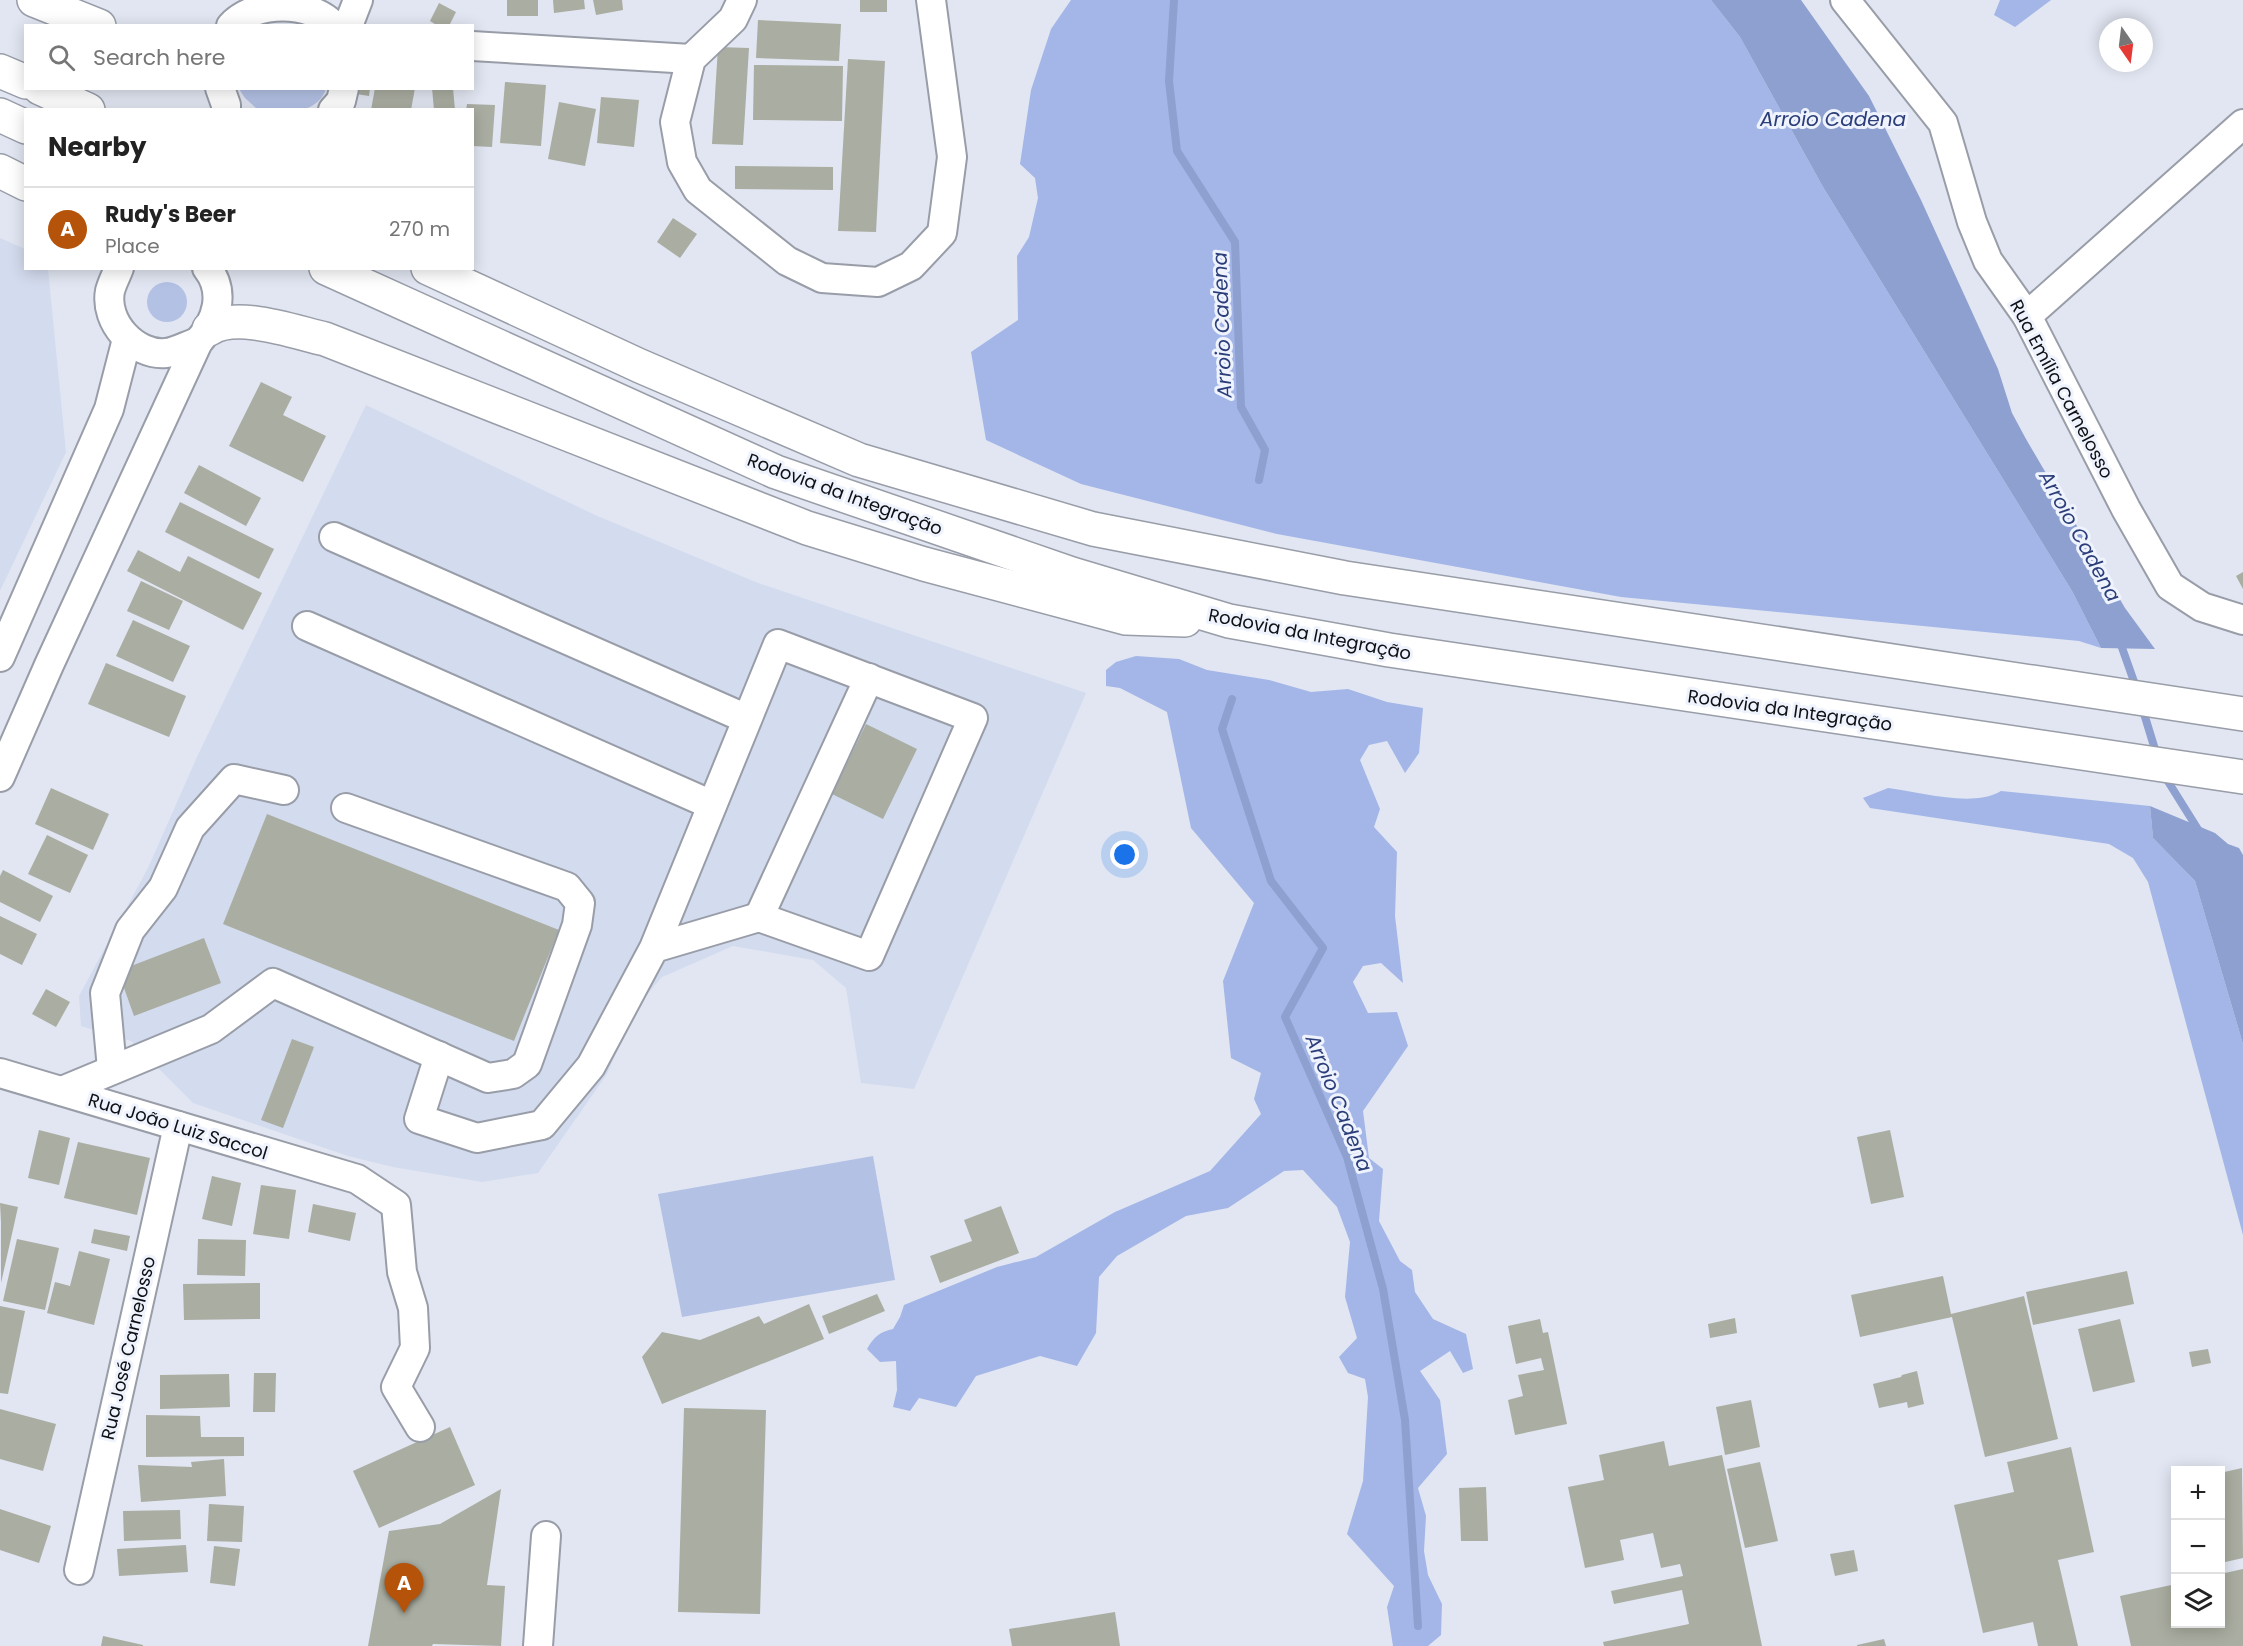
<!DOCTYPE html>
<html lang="en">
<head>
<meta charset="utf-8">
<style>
	body { margin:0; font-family:Poppins,sans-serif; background:#f6f6f6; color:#222 }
	.controls { position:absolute; right:18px; bottom:18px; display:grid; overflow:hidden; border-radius:0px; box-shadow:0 3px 15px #0003 }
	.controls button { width:54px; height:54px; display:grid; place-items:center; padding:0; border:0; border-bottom:2px solid #e0e0e0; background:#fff; color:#222; font:30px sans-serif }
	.compass { position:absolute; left:2099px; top:18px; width:54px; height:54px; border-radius:50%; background:#fff; box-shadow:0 3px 15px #0003; rotate:166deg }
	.you { position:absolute; left:1125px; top:855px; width:21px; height:21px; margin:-15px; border:4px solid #fff; border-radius:50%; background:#1a73e8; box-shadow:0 0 0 9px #1a73e833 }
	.badge { display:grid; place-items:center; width:39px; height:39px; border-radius:50%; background:#b45309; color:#fff; font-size:20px; font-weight:700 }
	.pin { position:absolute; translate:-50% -50px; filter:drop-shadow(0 2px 3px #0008) }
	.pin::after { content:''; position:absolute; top:32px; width:21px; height:18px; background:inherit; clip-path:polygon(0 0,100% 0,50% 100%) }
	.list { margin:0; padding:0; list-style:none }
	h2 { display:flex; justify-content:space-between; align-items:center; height:78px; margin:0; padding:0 24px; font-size:26px }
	h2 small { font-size:20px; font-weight:400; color:#767676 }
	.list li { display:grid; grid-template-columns:39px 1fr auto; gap:18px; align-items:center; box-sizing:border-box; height:84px; padding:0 24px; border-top:2px solid #e0e0e0 }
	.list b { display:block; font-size:22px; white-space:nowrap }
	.list p { margin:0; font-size:20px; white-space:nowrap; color:#767676 }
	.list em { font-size:20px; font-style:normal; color:#767676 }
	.icon { flex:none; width:33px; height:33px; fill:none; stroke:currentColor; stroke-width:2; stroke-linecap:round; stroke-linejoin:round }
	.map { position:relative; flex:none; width:2243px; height:1646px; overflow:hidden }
	.search { position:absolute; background:#fff; box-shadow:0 3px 15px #0003; left:24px; top:24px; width:450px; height:66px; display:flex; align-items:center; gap:15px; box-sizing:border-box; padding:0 21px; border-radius:0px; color:#767676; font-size:22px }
	.panel { position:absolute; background:#fff; box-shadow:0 3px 15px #0003; left:24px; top:108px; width:450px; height:162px; border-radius:0px }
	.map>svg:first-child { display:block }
	.built { fill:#d3dbee }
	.green { fill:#b3c1e5 }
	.forest { fill:#a3b6e7 }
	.water { fill:#8da0cf }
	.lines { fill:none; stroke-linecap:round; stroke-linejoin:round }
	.stream { stroke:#8da0cf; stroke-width:8 }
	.building { fill:#aaada1 }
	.minor-casing { stroke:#989da8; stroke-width:32 }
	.highway-casing { stroke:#989da8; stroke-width:36 }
	.minor { stroke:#fff; stroke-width:28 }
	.highway { stroke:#fff; stroke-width:33 }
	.labels { text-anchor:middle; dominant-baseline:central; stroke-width:6; stroke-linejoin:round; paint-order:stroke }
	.street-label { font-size:18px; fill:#0e1014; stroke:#eff3fd }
	.water-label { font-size:20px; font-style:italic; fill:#2b3e79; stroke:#eff3fd }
</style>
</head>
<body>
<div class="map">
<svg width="2243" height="1646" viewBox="0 0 2243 1646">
	<rect width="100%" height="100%" fill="#e1e6f2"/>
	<!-- built -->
	<g class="built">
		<path d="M0 238 25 249 26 268 48 269 66 452 0 591Z"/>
		<path d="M366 405 595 515 758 583 1086 693 914 1089 861 1083 846 988 813 960 733 946 662 977 636 1007 607 1074 538 1173 482 1182 393 1167 348 1156 193 1103 131 1041 81 1026 79 996 148 868 197 757Z"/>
	</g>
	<!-- green -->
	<g class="green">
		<path d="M239 89H326C315 118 283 110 257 109L245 98Z"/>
		<circle cx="167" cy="302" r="20"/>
		<path d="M873 1156 895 1280 682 1317 658 1194Z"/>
	</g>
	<!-- forest -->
	<g class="forest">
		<path d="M1071 0H1711L1740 37 1823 187 2072 591 2101 648 2079 641 1621 597 1277 534 1081 484 986 440 971 352 1018 320 1017 256 1029 237 1038 198 1035 178 1020 164 1031 90 1051 29Z"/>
		<path d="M2000 0H2051L2015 27 1994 15Z"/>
		<path d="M1136 656 1179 659 1207 670 1269 680 1311 692 1348 689 1387 702 1423 708 1419 753 1405 773 1387 741 1369 745 1360 760 1380 809 1374 827 1397 852 1395 916 1403 983 1381 963 1363 966 1353 982 1368 1013 1397 1012 1408 1046 1363 1111 1369 1158 1383 1169 1379 1221 1400 1261 1412 1270 1415 1292 1433 1319 1466 1334 1473 1369 1463 1373 1450 1351 1420 1371 1440 1400 1447 1454 1418 1488 1426 1516 1424 1551 1428 1575 1442 1604 1441 1635 1428 1646H1393L1387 1607 1394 1586 1347 1534 1363 1481 1368 1397 1365 1379 1348 1373 1339 1357 1357 1338 1345 1297 1350 1242 1337 1207 1303 1170 1284 1171 1228 1208 1186 1216 1117 1256 1099 1277 1096 1333 1077 1366 1040 1356 976 1376 956 1407 919 1398 910 1411 893 1407 897 1390 896 1361 880 1362 867 1349C874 1337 879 1332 893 1329L900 1317 904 1305 997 1267 1036 1257 1115 1212 1210 1171 1261 1114 1254 1099 1261 1073 1231 1058 1223 981 1254 903 1191 828 1167 712 1120 688 1106 686V670L1116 662Z"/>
		<path d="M1888 788C1920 792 1973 808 2001 791L2150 806 2153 838 2195 881 2243 1044V1235L2148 882 2133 858 2109 844 1870 808 1863 798Z"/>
	</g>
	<!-- water -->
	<g class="water">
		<path d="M1711 0H1801L1869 96 1921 200 1998 369 2012 413 2026 439 2125 608 2155 649 2101 648 2072 591 1823 187 1740 37Z"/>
		<path d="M2150 806 2215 833 2228 844 2239 848 2243 855V1044L2195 881 2153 838Z"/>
	</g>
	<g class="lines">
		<!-- stream -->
		<g class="stream">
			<path d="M1174 0 1169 81 1177 151 1235 242 1241 407 1265 450 1259 480"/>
			<path d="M2120 642 2137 690"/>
			<path d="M1232 699 1222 729 1271 881 1323 948 1285 1017 1347 1157 1383 1289 1405 1420 1418 1626"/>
			<path d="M2142 707 2157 756"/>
			<path d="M2164 775 2199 831"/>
		</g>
	</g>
	<!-- building -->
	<g class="building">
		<rect x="507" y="0" width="31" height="16"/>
		<path d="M553 0H584L585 9 554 13Z"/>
		<path d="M593 0H622L623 10 596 15Z"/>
		<rect x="860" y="0" width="27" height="12"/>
		<path d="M439 3 456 12 449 26H438L430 21Z"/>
		<path d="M758 20 841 24 839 61 756 58Z"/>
		<path d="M718 47 749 48 743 145 712 144Z"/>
		<path d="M848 59 885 61 876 232 838 231Z"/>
		<path d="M754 65 843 66 842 121 753 120Z"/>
		<path d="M505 82 546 85 541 146 500 143Z"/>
		<path d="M351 88H370L369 96 350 93Z"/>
		<path d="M375 88H415L411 110H371Z"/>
		<path d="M432 88H453L455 110H434Z"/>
		<path d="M601 97 639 100 634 147 597 143Z"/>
		<path d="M559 102 596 109 585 166 548 159Z"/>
		<path d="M467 104 495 105 492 147 472 146V110H466Z"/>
		<path d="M735 166 833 167V190L735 189Z"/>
		<path d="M673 218 697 234 680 258 657 242Z"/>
		<path d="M261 382 292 397 283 415 326 436 303 482 229 446Z"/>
		<path d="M199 465 261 498 246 526 184 493Z"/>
		<path d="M180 502 274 549 259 579 165 532Z"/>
		<path d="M138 550 180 572 188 556 262 593 243 630 127 571Z"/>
		<path d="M2243 572V589L2236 576Z"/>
		<path d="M141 581 183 601 169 630 127 611Z"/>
		<path d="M133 620 190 646 173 682 116 656Z"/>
		<path d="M106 663 186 696 169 737 88 704Z"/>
		<path d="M866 724 917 749 883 819 832 794Z"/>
		<path d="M51 788 109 814 93 850 35 824Z"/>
		<path d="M267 814 559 930 514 1041 223 924Z"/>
		<path d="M47 835 88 855 70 893 28 874Z"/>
		<path d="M3 870 53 896 40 922 0 902V876Z"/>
		<path d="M0 916 37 934 22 965 0 954Z"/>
		<path d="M204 938 221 983 134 1016 118 971Z"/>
		<path d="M46 989 70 1002 56 1027 32 1014Z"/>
		<path d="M292 1039 314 1047 283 1128 261 1120Z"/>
		<path d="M39 1130 70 1138 59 1185 28 1178Z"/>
		<path d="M1890 1130 1904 1197 1871 1204 1857 1137Z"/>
		<path d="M78 1142 150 1158 137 1215 64 1198Z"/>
		<path d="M212 1176 241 1183 232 1226 202 1219Z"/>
		<path d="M261 1185 296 1190 289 1239 253 1234Z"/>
		<path d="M0 1203 18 1207 1 1283V1222Z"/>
		<path d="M313 1204 356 1213 350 1241 308 1232Z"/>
		<path d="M1001 1206 1019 1253 940 1283 930 1256 972 1241 964 1220Z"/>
		<path d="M94 1229 130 1236 127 1251 91 1243Z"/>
		<path d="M17 1239 59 1248 45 1310 3 1301Z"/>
		<path d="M198 1239 246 1240 245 1276 197 1275Z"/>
		<path d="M79 1251 110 1259 94 1325 47 1313 55 1282 70 1286Z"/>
		<path d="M2127 1271 2134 1304 2033 1325 2026 1292Z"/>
		<path d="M1943 1276 1951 1314 2024 1296 2058 1439 1985 1457 1952 1317 1860 1337 1851 1295Z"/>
		<path d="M260 1283V1319L184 1320 183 1284Z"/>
		<path d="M877 1294 885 1311 829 1334 822 1316Z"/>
		<path d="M809 1304 824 1339 662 1404 642 1357 662 1332 700 1340 759 1316 764 1324Z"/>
		<path d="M0 1306 25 1311 8 1394 0 1393Z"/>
		<path d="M1735 1318 1737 1333 1710 1338 1708 1324Z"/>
		<path d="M1540 1319 1543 1333 1548 1332 1567 1424 1515 1435 1508 1400 1523 1396 1518 1375 1544 1370 1541 1358 1516 1364 1508 1326Z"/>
		<path d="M2120 1319 2135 1382 2093 1392 2078 1329Z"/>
		<path d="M2208 1349 2211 1363 2192 1367 2189 1352Z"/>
		<path d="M1917 1371 1924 1404 1908 1408 1907 1402 1879 1408 1873 1384 1901 1377 1902 1375Z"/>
		<path d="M254 1373H276L275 1412H253Z"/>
		<path d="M229 1374 230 1407 160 1409V1375Z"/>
		<path d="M1751 1400 1760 1447 1725 1455 1716 1407Z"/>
		<path d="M684 1408 766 1410 760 1614 678 1612Z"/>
		<path d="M0 1409 56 1424 43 1471 0 1459Z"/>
		<path d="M146 1415 200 1416 201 1437H244V1456L146 1457Z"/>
		<path d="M450 1427 475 1485 379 1528 353 1471Z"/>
		<path d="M1664 1441 1669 1466 1722 1455 1762 1646H1604L1603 1642 1689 1624 1682 1590 1614 1604 1611 1591 1683 1576 1680 1564 1661 1568 1653 1533 1620 1540 1624 1560 1585 1568 1568 1487 1604 1480 1599 1455Z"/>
		<path d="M2071 1447 2094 1552 2058 1560 2078 1646H2038L2033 1622 1983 1633 1954 1505 2014 1492 2007 1462Z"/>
		<path d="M224 1459 226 1496 141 1502 138 1465 192 1467 191 1462Z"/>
		<path d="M1760 1462 1778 1541 1745 1548 1727 1469Z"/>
		<path d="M2242 1468 2243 1558 2221 1563 2220 1473Z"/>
		<path d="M1486 1487 1488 1541H1461L1459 1488Z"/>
		<path d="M501 1489 487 1585 505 1586 501 1646 433 1644 432 1646H368L389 1531 440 1524Z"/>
		<path d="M209 1504 244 1506 242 1542 207 1541Z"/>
		<path d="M0 1509 51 1526 39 1563 0 1550Z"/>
		<path d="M180 1510 181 1539 124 1541 123 1511Z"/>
		<path d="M186 1545 188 1572 119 1576 117 1549Z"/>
		<path d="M214 1546 240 1549 235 1586 210 1583Z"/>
		<path d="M1854 1550 1858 1571 1835 1576 1830 1554Z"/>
		<path d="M2243 1569V1646H2131L2120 1596 2176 1584V1624H2220V1574Z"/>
		<path d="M1115 1612 1120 1646H1012L1009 1629Z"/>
		<path d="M103 1636 143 1645V1646H101Z"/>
		<path d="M1884 1639 1886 1646H1857V1645Z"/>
	</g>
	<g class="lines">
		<defs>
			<g id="minor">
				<path d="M742 0 733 19 691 59 675 122 682 162 698 190 787 261 822 278 878 282 911 266 942 233 952 157 931 0"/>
				<path d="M1845 0 1943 123 1972 222 1988 261 2027 316 2126 509 2170 586 2202 607 2243 620"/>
				<path d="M231 26C254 0 311 0 334 26"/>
				<path d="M348 26 358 0"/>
				<path d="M472 46 691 59"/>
				<path d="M220 88 226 105V110"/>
				<path d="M333 110 341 101 344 88"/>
				<path d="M119 268C116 276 112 283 110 291 104 322 135 356 166 353 176 352 188 345 198 342"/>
				<path d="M2027 316 2243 124"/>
				<path d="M334 537 747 719"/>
				<path d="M307 626 712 805"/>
				<path d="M0 657 109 409 127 339"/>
				<path d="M0 777 49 665 198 342C217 321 226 292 207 268"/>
				<path d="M759 917 869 678"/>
				<path d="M439 1056 419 1119 477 1138 542 1125 591 1066 654 948 778 644 973 718 869 956 759 917 654 948"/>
				<path d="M112 1069 105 993 130 930 163 888 190 828 234 779 284 790"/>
				<path d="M0 1073 357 1179 396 1205 402 1272 413 1308 415 1348 396 1387 420 1427"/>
				<path d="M62 1091 211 1029 273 983 488 1078 513 1074 527 1064 577 925 580 903 567 887 346 808"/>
				<path d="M79 1570 178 1126"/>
				<path d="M538 1646 546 1536"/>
			</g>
			<g id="highway">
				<path d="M34 0 99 26"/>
				<path d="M0 71 26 82"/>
				<path d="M40 88 88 110"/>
				<path d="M0 115 26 127"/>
				<path d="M0 171 26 184"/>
				<path d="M326 268 776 472 1072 574 1229 621 1389 650 2243 777"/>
				<path d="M428 268 640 366 859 460 1093 529 1345 578 2243 714"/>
				<path d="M209 329C237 311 294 332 325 339L807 528 924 564 1126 618 1185 620"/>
			</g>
		</defs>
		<!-- minor casing -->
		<use href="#minor" class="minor-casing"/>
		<!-- highway casing -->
		<use href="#highway" class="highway-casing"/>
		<!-- minor -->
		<use href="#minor" class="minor"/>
		<!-- highway -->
		<use href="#highway" class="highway"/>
	</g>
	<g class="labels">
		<!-- street labels -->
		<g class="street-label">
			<text transform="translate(2062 389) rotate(62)">Rua Emília Carnelosso</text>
			<text transform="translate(845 494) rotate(20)">Rodovia da Integração</text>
			<text transform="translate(1310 634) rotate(11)">Rodovia da Integração</text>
			<text transform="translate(1790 710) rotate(8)">Rodovia da Integração</text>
			<text transform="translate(178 1126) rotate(17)">Rua João Luiz Saccol</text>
			<text transform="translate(128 1348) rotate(-77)">Rua José Carnelosso</text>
		</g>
		<!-- water labels -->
		<g class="water-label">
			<text x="1833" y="119">Arroio Cadena</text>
			<text transform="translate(1222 325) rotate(-92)">Arroio Cadena</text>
			<text transform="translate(2080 536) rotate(61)">Arroio Cadena</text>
			<text transform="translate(1339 1103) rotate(68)">Arroio Cadena</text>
		</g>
	</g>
</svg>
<div class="controls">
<button>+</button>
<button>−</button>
<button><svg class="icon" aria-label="layers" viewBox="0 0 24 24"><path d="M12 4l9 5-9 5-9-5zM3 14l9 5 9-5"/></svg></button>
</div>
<svg class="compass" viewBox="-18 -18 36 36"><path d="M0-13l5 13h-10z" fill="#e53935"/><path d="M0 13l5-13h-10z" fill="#767676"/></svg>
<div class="you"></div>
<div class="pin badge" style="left:404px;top:1613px">A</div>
<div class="search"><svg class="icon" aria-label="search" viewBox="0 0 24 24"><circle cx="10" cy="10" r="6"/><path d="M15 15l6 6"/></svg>Search here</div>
<section class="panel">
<h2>Nearby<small></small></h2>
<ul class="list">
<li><span class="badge">A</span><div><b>Rudy's Beer</b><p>Place</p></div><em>270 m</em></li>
</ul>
</section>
</div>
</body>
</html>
